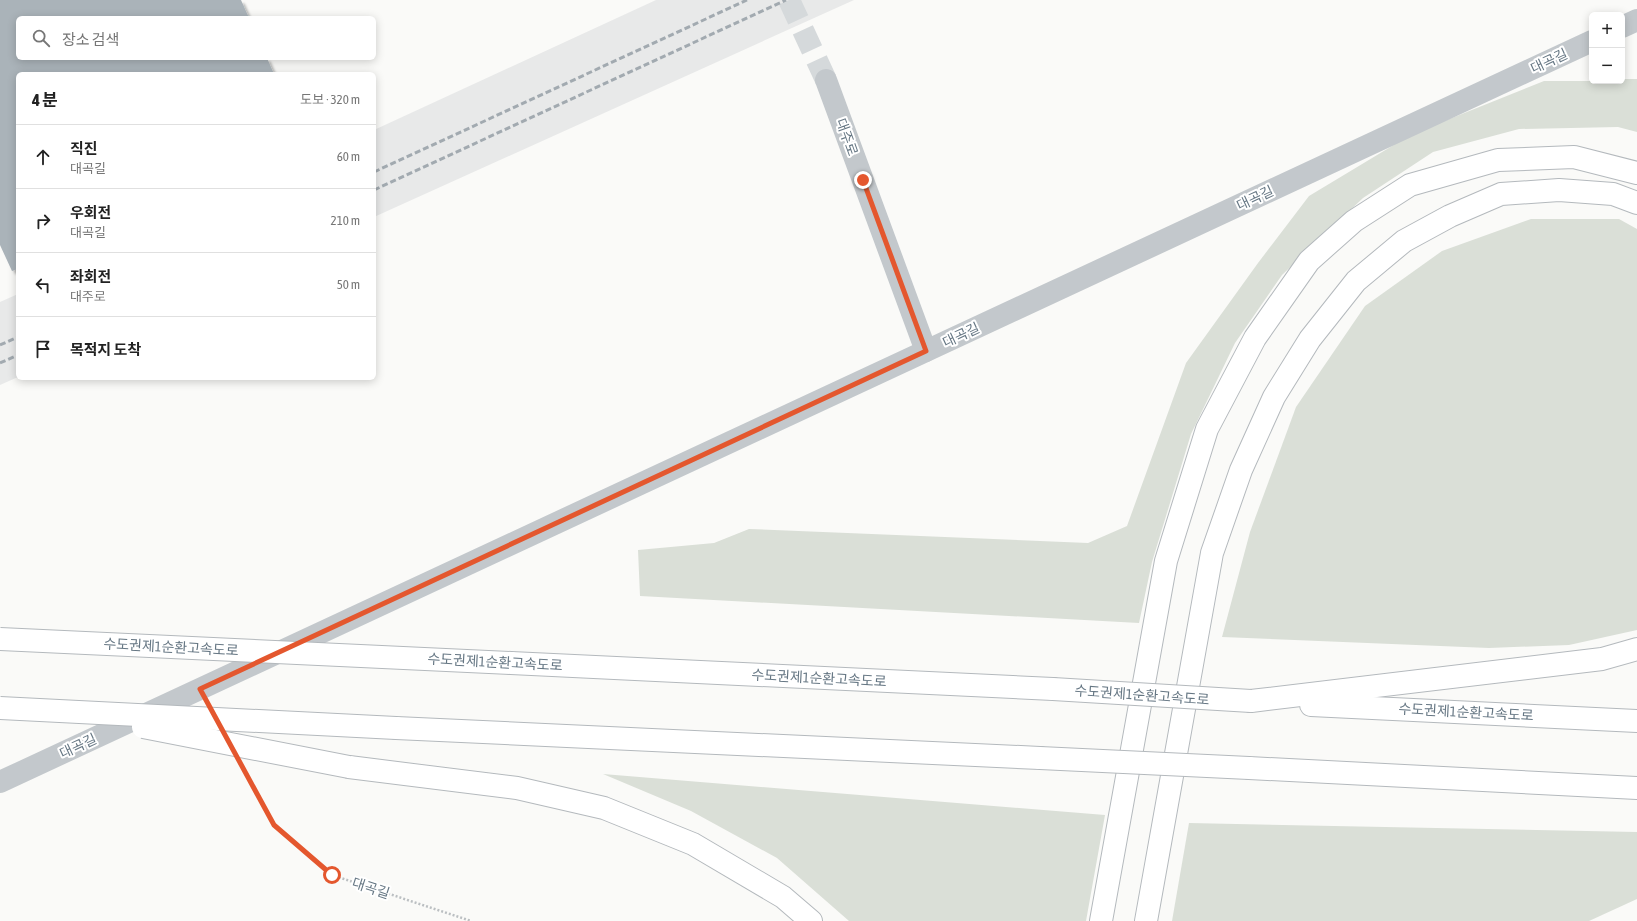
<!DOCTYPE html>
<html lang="ko">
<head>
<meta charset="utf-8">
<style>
	body { margin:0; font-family:"Asap Condensed","Noto Sans KR",sans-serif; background:#f2f2f2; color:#222 }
	.controls { position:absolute; right:12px; top:12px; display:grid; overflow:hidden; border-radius:6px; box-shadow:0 2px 10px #0003 }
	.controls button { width:36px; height:36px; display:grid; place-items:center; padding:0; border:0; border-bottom:1px solid #e0e0e0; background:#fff; color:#222; font:20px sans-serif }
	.stop { position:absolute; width:12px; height:12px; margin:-9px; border:3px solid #e4572e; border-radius:50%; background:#fff }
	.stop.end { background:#e4572e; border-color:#fff; box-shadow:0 1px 4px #0008 }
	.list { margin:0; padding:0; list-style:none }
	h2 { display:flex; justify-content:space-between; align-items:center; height:52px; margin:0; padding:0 16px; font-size:17px }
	h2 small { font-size:13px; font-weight:400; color:#767676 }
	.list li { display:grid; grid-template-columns:26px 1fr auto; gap:12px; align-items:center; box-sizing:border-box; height:64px; padding:0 16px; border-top:1px solid #e0e0e0 }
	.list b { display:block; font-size:15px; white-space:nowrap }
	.list p { margin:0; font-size:13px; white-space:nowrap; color:#767676 }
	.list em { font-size:13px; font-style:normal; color:#767676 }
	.icon { flex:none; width:22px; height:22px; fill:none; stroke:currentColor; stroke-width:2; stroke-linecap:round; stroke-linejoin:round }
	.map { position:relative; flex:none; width:1637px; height:921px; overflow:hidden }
	.search { position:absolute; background:#fff; box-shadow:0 2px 10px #0003; left:16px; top:16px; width:360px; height:44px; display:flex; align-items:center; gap:10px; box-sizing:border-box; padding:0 14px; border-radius:6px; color:#767676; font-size:15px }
	.panel { position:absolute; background:#fff; box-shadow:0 2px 10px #0003; left:16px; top:72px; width:360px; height:308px; border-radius:6px }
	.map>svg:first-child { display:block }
	.built { fill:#e8e9e9 }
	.green { fill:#dadfd7 }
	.building { fill:#aab3b9; filter:url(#shadow) }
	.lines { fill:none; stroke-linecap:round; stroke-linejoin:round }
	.minor-tunnel { stroke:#d5d9db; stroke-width:22; stroke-dasharray:22 11; stroke-linecap:butt }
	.highway-casing { stroke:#b4b9bd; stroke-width:24 }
	.path { stroke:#bbbfc2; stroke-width:2.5; stroke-dasharray:2 2; stroke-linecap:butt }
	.minor { stroke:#c3c8cc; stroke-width:22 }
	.highway { stroke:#fff; stroke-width:22 }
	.rail { stroke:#a2aab0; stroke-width:3; stroke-dasharray:6 3; stroke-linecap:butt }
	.highway-bridge-casing { stroke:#b4b9bd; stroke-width:24; stroke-linecap:butt }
	.highway-bridge { stroke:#fff; stroke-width:22 }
	.route { stroke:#e4572e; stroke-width:5 }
	.labels { text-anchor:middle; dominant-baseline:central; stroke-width:4; stroke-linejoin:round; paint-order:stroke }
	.street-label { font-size:14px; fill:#657683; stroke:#fff }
</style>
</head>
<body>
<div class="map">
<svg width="1637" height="921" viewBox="0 0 1637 921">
	<defs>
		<filter id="shadow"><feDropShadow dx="3.5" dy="3.5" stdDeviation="1" flood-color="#0004"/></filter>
	</defs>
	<rect width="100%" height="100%" fill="#fafaf8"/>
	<!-- built -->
	<g class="built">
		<path d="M656 0H854L374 217V130Z"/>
		<path d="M18 294V377L0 385V302Z"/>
	</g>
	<!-- green -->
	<g class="green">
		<path d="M1622 79H1637V132L1618 127 1519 129 1433 152 1363 198 1282 275 1235 343 1191 434 1152 562 1139 623 640 596 638 550 714 543 749 529 1088 543 1127 526 1186 363 1258 263 1309 196 1412 134 1544 81H1622Z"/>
		<path d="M1531 219H1619L1637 229V630L1569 645 1489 648 1222 637 1250 532 1296 407 1365 306 1442 251Z"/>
		<path d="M603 774 1105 815 1086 921H849L777 858 691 811Z"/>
		<path d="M1189 823 1637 832V899L1589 921H1172Z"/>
	</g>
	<!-- building -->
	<path class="building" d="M0 0H241L249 18H18V58H267L274 74H18V269L12 271 0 245Z"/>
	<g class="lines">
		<!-- minor-tunnel -->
		<path class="minor-tunnel" d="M789 0 826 80"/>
		<defs>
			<g id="highway">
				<path d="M511 663 1053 689"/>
				<path d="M1251 701 1602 659 1637 649"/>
				<path d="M1311 705 1637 721"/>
				<path d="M396 728 1040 758"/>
				<path d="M349 767 517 788 604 808 693 844 783 897 811 921"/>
				<path d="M1249 768 1637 788"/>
				<path d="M1101 921 1166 561 1207 429 1255 338 1309 261 1354 221 1410 185 1498 160 1574 157 1637 173"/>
				<path d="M1146 921 1212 553 1241 470 1274 397 1310 339 1356 281 1404 241 1450 216 1501 194 1559 190 1613 194 1637 203"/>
			</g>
		</defs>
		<!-- highway casing -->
		<use href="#highway" class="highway-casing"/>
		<!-- path -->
		<path class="path" d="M245 772 274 825 332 875 471 921"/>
		<!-- minor -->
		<g class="minor">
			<path d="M1622 27 1637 20"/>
			<path d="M826 80 926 351"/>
			<path d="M0 782 1592 41"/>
		</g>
		<!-- highway -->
		<use href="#highway" class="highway"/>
		<!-- rail -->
		<g class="rail">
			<path d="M374 172 747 0"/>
			<path d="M374 190 786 0"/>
			<path d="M0 345 18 337"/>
			<path d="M0 363 18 355"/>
		</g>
		<defs>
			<g id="highway-bridge">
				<path d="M0 639 511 663"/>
				<path d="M1053 689 1251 701"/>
				<path d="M0 708 396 728"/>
				<path d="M143 727 349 767"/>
				<path d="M1040 758 1249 768"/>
			</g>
		</defs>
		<!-- highway-bridge casing -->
		<use href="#highway-bridge" class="highway-bridge-casing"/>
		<!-- highway-bridge -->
		<use href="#highway-bridge" class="highway-bridge"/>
	</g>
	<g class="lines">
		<!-- route -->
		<path class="route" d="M332 875 274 825 200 689 926 351 863 180"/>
	</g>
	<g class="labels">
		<!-- street labels -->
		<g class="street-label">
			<text transform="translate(1549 61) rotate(-25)">대곡길</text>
			<text transform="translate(847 137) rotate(70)">대주로</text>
			<text transform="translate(1255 198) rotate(-25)">대곡길</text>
			<text transform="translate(961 335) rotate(-25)">대곡길</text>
			<text transform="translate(171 647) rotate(3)">수도권제1순환고속도로</text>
			<text transform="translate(495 662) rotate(3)">수도권제1순환고속도로</text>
			<text transform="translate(819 678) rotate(3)">수도권제1순환고속도로</text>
			<text transform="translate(1142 695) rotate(4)">수도권제1순환고속도로</text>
			<text transform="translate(1466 712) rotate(3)">수도권제1순환고속도로</text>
			<text transform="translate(78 746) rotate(-25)">대곡길</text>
			<text transform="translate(371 888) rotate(18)">대곡길</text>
		</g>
	</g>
</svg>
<div class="controls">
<button>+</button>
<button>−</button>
</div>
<div class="stop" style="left:332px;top:875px"></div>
<div class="stop end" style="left:863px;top:180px"></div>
<div class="search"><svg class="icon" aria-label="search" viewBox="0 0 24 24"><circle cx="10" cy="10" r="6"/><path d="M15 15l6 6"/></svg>장소 검색</div>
<section class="panel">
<h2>4 분<small>도보 · 320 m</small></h2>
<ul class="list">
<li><svg class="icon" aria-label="ahead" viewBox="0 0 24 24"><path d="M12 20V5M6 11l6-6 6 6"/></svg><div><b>직진</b><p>대곡길</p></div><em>60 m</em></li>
<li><svg class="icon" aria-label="right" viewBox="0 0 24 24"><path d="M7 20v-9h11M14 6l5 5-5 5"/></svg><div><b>우회전</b><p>대곡길</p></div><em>210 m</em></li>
<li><svg class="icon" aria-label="left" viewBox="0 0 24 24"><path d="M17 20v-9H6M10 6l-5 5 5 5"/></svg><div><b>좌회전</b><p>대주로</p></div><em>50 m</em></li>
<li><svg class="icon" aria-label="arrive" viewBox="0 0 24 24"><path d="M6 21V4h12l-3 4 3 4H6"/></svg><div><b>목적지 도착</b></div></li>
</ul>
</section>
</div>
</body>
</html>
